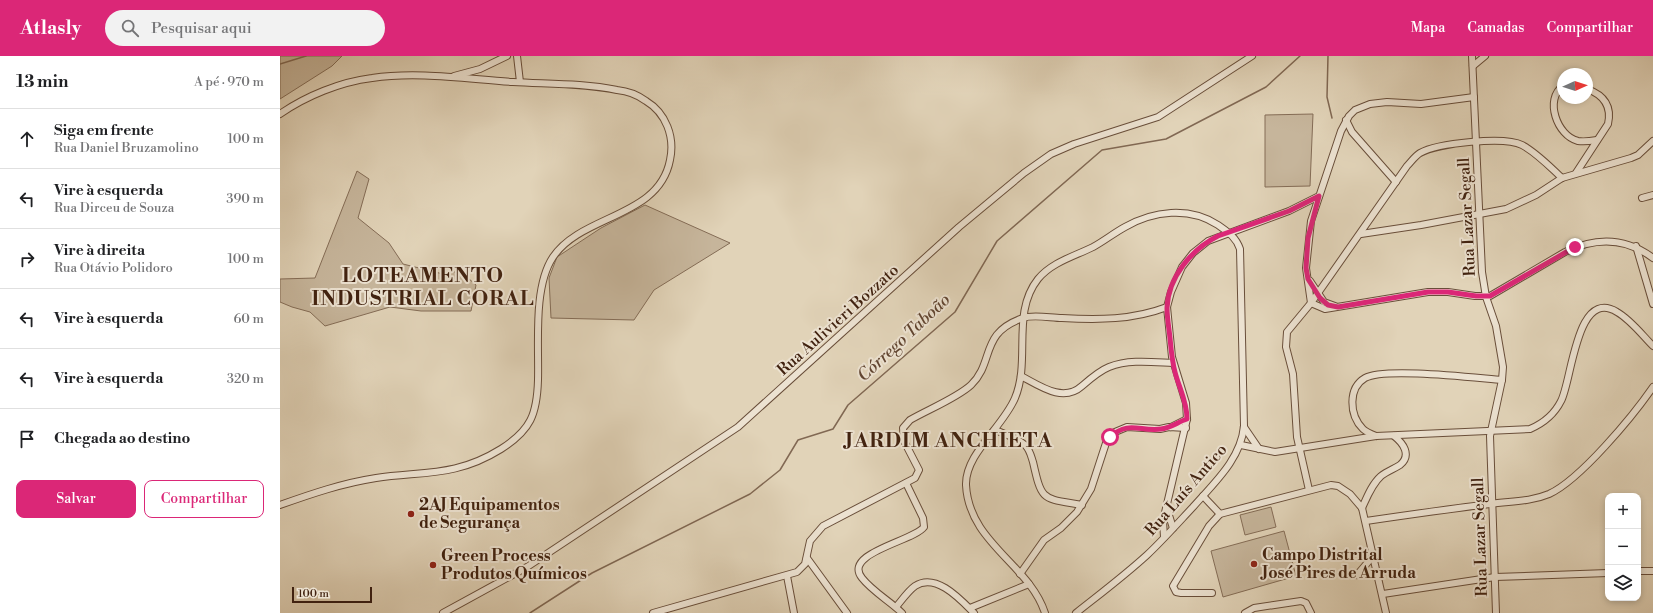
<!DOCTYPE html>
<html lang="pt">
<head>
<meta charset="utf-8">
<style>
	body { margin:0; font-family:"Libre Bodoni",serif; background:#f2f2f2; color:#202124 }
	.controls { position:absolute; right:12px; bottom:12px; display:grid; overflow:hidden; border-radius:8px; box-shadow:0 2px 6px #0003 }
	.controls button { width:36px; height:36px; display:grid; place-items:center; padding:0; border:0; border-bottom:1px solid #e0e0e0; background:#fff; color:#202124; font:20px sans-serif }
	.compass { position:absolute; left:1277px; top:12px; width:36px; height:36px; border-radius:50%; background:#fff; box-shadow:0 2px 6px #0003; rotate:87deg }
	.scale { position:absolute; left:12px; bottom:10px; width:80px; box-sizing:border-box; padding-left:4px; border:2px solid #412210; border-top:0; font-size:11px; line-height:14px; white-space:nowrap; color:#412210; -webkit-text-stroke:3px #ece2d1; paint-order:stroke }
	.stop { position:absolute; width:12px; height:12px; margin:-9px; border:3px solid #db2777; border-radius:50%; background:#fff }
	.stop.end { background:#db2777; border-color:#fff; box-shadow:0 1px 4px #0008 }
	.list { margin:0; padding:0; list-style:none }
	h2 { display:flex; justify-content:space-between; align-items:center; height:52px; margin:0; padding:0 16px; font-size:17px }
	h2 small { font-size:13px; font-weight:400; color:#757577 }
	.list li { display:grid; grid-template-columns:26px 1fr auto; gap:12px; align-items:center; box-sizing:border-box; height:60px; padding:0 16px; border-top:1px solid #e0e0e0 }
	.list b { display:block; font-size:15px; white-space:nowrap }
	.list p { margin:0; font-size:13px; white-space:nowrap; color:#757577 }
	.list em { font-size:13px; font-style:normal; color:#757577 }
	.actions { display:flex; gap:8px; padding:12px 16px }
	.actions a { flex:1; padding:9px 0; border:1px solid #db2777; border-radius:8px; text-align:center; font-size:14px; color:#db2777 }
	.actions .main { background:#db2777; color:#fff }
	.icon { flex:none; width:22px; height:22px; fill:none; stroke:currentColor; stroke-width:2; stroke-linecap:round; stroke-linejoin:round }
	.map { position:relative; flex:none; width:1373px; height:557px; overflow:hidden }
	header { display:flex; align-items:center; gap:24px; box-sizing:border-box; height:56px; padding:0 20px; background:#db2777; color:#fff }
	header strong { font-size:19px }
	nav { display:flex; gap:22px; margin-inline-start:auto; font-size:14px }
	.search { width:280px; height:36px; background:#f2f2f2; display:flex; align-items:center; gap:10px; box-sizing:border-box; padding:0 14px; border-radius:22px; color:#757577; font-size:15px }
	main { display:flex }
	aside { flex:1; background:#fff }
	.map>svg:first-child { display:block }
	.green { fill:#c6b59b; stroke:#846c56 }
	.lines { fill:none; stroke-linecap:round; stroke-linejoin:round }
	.stream { stroke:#816853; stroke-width:1.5 }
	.minor-casing { stroke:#694e3a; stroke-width:8 }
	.minor { stroke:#ece2d1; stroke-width:6 }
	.route { stroke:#db2777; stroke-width:5 }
	.poi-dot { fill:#8f2418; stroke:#ece2d1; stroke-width:1.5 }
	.labels { text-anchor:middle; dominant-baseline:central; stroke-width:4; stroke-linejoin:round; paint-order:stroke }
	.street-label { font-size:16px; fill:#412210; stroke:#ece2d1 }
	.poi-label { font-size:16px; font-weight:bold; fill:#412210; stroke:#ece2d1; text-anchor:start }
	.water-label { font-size:17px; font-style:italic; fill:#614531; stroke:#ece2d1 }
	.district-label { font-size:20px; font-weight:bold; letter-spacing:1px; fill:#412210; stroke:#ece2d1 }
</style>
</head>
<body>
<header>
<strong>Atlasly</strong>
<div class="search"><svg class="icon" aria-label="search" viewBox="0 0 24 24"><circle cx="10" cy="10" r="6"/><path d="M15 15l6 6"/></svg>Pesquisar aqui</div>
<nav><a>Mapa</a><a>Camadas</a><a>Compartilhar</a></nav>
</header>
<main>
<aside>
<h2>13 min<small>A pé · 970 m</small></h2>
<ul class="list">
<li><svg class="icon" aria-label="ahead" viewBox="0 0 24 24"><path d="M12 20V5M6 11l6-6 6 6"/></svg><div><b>Siga em frente</b><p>Rua Daniel Bruzamolino</p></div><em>100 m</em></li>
<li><svg class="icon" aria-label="left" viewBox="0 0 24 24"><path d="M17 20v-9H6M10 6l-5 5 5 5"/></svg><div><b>Vire à esquerda</b><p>Rua Dirceu de Souza</p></div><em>390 m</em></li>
<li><svg class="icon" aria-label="right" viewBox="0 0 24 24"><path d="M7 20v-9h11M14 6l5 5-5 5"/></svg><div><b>Vire à direita</b><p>Rua Otávio Polidoro</p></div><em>100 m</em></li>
<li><svg class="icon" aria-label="left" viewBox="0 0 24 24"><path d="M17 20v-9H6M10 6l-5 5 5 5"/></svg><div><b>Vire à esquerda</b></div><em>60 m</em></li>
<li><svg class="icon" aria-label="left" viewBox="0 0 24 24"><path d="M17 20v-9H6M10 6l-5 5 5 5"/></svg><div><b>Vire à esquerda</b></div><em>320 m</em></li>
<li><svg class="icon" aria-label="arrive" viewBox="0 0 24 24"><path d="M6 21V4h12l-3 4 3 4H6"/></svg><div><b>Chegada ao destino</b></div></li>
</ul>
<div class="actions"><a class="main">Salvar</a><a>Compartilhar</a></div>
</aside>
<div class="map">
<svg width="1373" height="557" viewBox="0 0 1373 557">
	<rect width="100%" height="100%" fill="#e1d3b8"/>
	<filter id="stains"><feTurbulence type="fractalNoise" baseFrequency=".005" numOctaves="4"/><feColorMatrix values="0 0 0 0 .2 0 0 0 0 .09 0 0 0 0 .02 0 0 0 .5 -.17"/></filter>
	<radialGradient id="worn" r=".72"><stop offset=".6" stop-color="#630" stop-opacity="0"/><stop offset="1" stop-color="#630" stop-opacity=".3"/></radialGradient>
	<!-- green -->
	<g class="green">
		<path d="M0 0H62L52 10 0 43Z"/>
		<path d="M1033 58 1030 130 985 131V59Z"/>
		<path d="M77 115 89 123 78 162 109 187 123 208 163 218 180 215 196 229 191 255H141L110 251 45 270 30 256 12 251 0 246V223L35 222Z"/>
		<path d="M365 149 450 187 374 234 354 264 271 262 269 222 277 201 321 172Z"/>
		<path d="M991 451 996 471 965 479 960 459Z"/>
		<path d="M1004 475 1016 520 943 541 931 495Z"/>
	</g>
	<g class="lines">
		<!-- stream -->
		<g class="stream">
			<path d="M1048 0 1047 41 1052 62"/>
			<path d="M0 8 26 0"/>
			<path d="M250 557 312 517 470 438 500 414 518 384 553 373 568 349 675 256 717 185 822 94 886 83 986 31 1020 0"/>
		</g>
		<defs>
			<g id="minor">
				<path d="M237 0 240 26"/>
				<path d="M1192 0 1202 216 1206 241 1216 270 1223 311 1222 324 1210 380 1216 557"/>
				<path d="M1193 10 1205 0"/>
				<path d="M174 20 200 13 227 0"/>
				<path d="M1283 30C1264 43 1277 80 1298 85 1304 86 1311 85 1317 84"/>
				<path d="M1194 41 1141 48 1107 46 1090 48 1075 54 1069 60 1061 75 1031 165 1026 212 1031 247 1045 253 1148 236H1168L1195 240H1210L1285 196C1316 181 1345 181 1373 202"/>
				<path d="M0 58C26 40 60 26 92 22 137 15 187 23 233 26 267 28 303 27 337 34 347 35 358 39 366 45 386 57 395 81 390 104 379 162 302 158 273 201 253 231 259 288 258 324 257 358 251 374 221 393 176 421 144 415 96 422 63 427 31 438 0 449"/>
				<path d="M1066 64 1072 76 1116 126"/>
				<path d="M1296 117 1328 68C1332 50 1324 39 1307 33"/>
				<path d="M1362 142 1373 139"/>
				<path d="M1081 178 1141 169 1226 153 1256 139 1282 122 1351 102 1358 99 1373 85"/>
				<path d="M1356 190 1373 248"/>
				<path d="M1030 225 1044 246 1055 250"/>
				<path d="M741 320C760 330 783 347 802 330 810 323 819 315 829 311 849 303 872 306 893 307"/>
				<path d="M891 371 907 363"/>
				<path d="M964 371 979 393"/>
				<path d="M715 374C725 378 737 382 745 389 750 394 751 400 753 406 762 446 762 442 802 449"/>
				<path d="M1096 380C1091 378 1086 376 1083 373 1069 359 1068 332 1085 322 1104 311 1196 322 1222 324"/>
				<path d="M961 389 995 396 1096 380 1250 373C1264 367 1274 359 1281 345 1292 325 1296 231 1337 256 1351 264 1362 279 1373 290"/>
				<path d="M1029 434 1017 381 1013 318 1006 291 1007 276 1031 247 1127 110C1131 106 1135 100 1140 97 1157 87 1225 80 1242 89 1257 97 1270 111 1282 122"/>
				<path d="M923 440 940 458"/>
				<path d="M1082 452C1087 441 1092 428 1101 420 1107 415 1114 413 1120 409 1132 399 1123 387 1114 380"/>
				<path d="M887 453 893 472"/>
				<path d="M1086 465C1127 459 1168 453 1210 448 1230 445 1250 446 1269 438 1300 424 1353 360 1373 331"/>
				<path d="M884 481 883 465 907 363 906 347 892 301 887 251 891 236 902 211 913 197 928 185 1009 155 1039 140"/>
				<path d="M527 502 567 557"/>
				<path d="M1358 515H1373"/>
				<path d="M740 518 764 484 781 472 797 456 811 433 826 387 835 376 847 371 880 373 889 371 906 372"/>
				<path d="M1077 519 1094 499"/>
				<path d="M507 520 514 557"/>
				<path d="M932 537H901L896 536 893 530 929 470 940 458 1051 429 1058 430 1070 438 1082 452 1106 557"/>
				<path d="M1103 538 1215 521 1328 517"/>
				<path d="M616 551C622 544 628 535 635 530 656 516 681 544 694 557"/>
				<path d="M690 552 749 528"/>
				<path d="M163 557 247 511 458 371 679 171 744 117 771 98 794 88 878 61 972 0"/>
				<path d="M373 557 517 516 525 508 530 485 543 470 635 422 639 414 624 385 623 372 630 364C647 354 677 342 691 329 715 306 699 277 743 262 753 258 771 262 782 262 818 264 853 264 887 251"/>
				<path d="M622 557C610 545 593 536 582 522 562 497 634 485 644 471L643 462 626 427"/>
				<path d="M765 557C749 508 689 487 686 429 685 398 723 371 735 342 751 304 731 257 758 223 772 206 795 200 813 191 824 185 834 177 845 171 873 155 909 150 938 169 948 176 956 181 960 193L964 370C961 403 934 427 913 451 898 467 883 484 867 499 844 520 820 538 796 557"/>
				<path d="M965 557 974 552 1021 545 1026 547 1031 557"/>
			</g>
		</defs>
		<!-- minor casing -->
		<use href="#minor" class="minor-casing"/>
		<!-- minor -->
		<use href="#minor" class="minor"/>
	</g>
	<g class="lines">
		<!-- route -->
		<path class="route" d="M830 381C849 364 860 376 881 373 890 372 898 366 907 363 907 345 899 332 895 316 892 305 891 293 890 282 889 272 887 262 887 252 888 221 912 193 938 180L1009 155 1039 140 1028 182 1026 212 1028 223 1040 242 1048 249 1058 251 1148 236H1168L1196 240H1210L1295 191"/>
	</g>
	<!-- markers -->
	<g class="poi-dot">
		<circle cx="131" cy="458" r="4"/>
		<circle cx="974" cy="508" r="4"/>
		<circle cx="153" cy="509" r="4"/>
	</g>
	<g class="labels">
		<!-- street labels -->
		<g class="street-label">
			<text transform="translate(1187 161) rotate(-93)">Rua Lazar Segall</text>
			<text transform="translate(558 264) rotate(-42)">Rua Aulivieri Bozzato</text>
			<text transform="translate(906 434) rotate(-49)">Rua Luís Antico</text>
			<text transform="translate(1200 481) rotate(-92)">Rua Lazar Segall</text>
		</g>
		<!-- poi labels -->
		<g class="poi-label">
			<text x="139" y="449">2AJ Equipamentos<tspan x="139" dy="18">de Segurança</tspan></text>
			<text x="982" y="499">Campo Distrital<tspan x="982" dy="18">José Pires de Arruda</tspan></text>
			<text x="161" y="500">Green Process<tspan x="161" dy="18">Produtos Químicos</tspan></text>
		</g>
		<!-- water labels -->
		<g class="water-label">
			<text transform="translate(624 282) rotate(-43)">Córrego Taboão</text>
		</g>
		<!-- district labels -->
		<g class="district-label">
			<text x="143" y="220">LOTEAMENTO<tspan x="143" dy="23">INDUSTRIAL CORAL</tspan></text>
			<text x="669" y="385">JARDIM ANCHIETA</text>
		</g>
	</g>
	<rect width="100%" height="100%" filter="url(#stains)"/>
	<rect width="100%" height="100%" fill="url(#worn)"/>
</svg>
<div class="controls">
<button>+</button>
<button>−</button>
<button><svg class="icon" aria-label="layers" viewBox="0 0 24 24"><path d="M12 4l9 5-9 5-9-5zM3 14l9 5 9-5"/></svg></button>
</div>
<svg class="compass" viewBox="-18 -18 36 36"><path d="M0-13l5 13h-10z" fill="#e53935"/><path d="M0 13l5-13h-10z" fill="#757577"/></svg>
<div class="scale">100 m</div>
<div class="stop" style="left:830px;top:381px"></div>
<div class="stop end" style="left:1295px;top:191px"></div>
</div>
</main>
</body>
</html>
